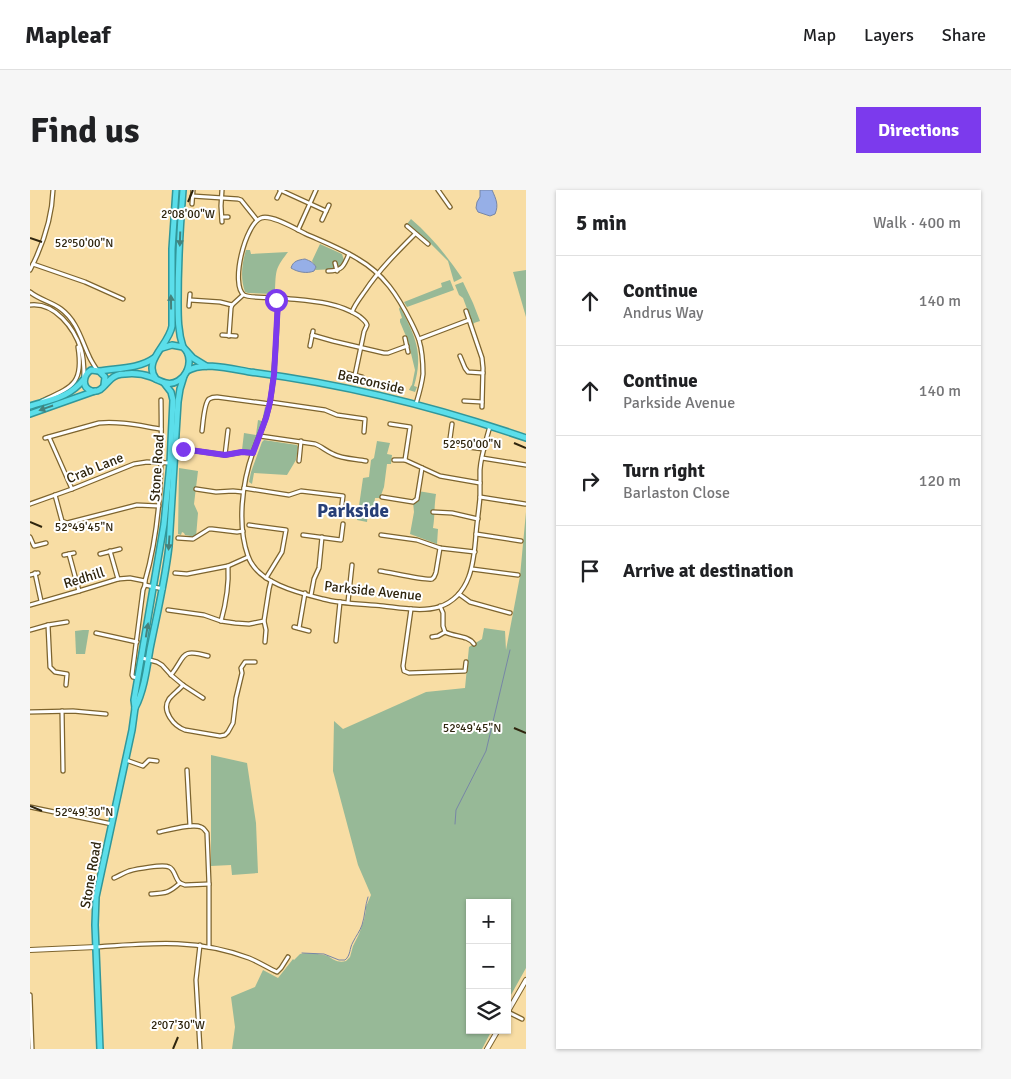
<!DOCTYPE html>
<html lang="en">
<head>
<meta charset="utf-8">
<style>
	body { margin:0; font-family:Signika,sans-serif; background:#f6f6f6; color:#202124 }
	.controls { position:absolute; right:15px; bottom:15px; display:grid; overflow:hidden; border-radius:0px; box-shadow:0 1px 4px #0004 }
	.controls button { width:45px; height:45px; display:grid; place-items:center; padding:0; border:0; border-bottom:1px solid #e0e0e0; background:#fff; color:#202124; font:25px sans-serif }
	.stop { position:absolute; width:15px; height:15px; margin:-11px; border:4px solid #7c3aed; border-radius:50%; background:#fff }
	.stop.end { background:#7c3aed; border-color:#fff; box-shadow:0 1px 5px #0008 }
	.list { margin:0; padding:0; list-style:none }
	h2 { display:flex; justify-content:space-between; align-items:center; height:65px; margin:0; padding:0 20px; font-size:21px }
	h2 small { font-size:16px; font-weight:400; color:#757577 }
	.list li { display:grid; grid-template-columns:32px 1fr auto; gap:15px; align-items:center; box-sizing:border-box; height:90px; padding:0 20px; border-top:1px solid #e0e0e0 }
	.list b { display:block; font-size:19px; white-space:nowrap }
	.list p { margin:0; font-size:16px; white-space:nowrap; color:#757577 }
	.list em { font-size:16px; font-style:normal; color:#757577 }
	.icon { flex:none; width:28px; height:28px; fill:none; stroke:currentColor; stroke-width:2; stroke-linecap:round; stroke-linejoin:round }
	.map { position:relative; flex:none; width:496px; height:859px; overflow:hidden; border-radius:0px }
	header { display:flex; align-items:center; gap:30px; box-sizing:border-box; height:70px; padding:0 25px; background:#fff; border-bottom:1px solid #e0e0e0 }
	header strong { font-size:24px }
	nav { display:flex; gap:28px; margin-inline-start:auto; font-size:18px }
	.intro { display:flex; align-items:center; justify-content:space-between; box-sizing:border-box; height:120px; padding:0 30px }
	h1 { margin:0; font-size:35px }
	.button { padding:12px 22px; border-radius:0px; background:#7c3aed; color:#fff; font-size:18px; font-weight:700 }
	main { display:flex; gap:30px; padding:0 30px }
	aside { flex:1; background:#fff; border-radius:0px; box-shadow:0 1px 4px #0004 }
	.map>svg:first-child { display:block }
	.green { fill:#97b997 }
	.water { fill:#96afe7; stroke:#7786a6 }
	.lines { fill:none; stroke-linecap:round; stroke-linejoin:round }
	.stream { stroke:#7786a6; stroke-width:1 }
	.minor-casing { stroke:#7d642e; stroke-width:5.5 }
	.tertiary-casing { stroke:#7d642e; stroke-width:6 }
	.trunk-casing { stroke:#31979a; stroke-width:8 }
	.minor { stroke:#fff; stroke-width:3 }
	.tertiary { stroke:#fff; stroke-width:4 }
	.trunk { stroke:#5bdeea; stroke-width:5 }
	.oneway { fill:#45827c }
	.route { stroke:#7c3aed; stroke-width:6 }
	.ticks { fill:none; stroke:#2f250e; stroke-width:2 }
	.labels { text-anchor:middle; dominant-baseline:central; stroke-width:4; stroke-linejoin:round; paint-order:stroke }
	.street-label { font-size:14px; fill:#2f250e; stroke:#fff }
	.district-label { font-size:19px; font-weight:bold; fill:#283f77; stroke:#fff }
	.ticks-label { font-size:12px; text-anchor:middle; fill:#2f250e; stroke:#fff; stroke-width:4; stroke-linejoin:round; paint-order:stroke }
</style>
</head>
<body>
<header>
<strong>Mapleaf</strong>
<nav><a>Map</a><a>Layers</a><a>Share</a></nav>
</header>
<div class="intro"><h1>Find us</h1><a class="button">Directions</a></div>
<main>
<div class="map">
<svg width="496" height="859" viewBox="0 0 496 859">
	<rect width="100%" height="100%" fill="#f8dda4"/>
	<!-- green -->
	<g class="green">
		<path d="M381 29C401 46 417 66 432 88L424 92 418 71 400 53 377 34Z"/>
		<path d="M290 54 312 64 314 70 310 77 305 79 285 80 286 77 282 71Z"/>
		<path d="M216 60H220L221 64 258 62C245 79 246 80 245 101L242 104 218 103 215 102C210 88 212 73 216 60Z"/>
		<path d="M496 80V127L483 82Z"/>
		<path d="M420 90 424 100 377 117 374 112 412 97 411 93Z"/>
		<path d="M433 92 443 113 450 131 444 133 443 135 433 108 429 105 425 95Z"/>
		<path d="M370 117C385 145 394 164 384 196L387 197 385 202 379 200 381 196 382 195 385 180 378 151 370 132V129L372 128 369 119Z"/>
		<path d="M235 217H237C236 233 229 246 222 260H212L214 243 226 245 228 230 232 231Z"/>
		<path d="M234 250 267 255 268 257 266 270 257 285 224 283 222 294 219 292 221 282 232 252Z"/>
		<path d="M347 251 360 253 357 264 362 265 361 274H357L354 297 350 308H345L343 323H338L337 332 327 330 333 288 339 287 341 270 344 268Z"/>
		<path d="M149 278 168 281 164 314 168 323 166 347 155 345 154 343 152 342 151 345 148 344Z"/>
		<path d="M388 301 406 304C404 316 405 326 403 338L408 339 407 354 380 344 384 322 383 312 387 309Z"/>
		<path d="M496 322V778L477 812V713H440V840H462L452 859H202L205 837 201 807 225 797 233 780 248 788 263 769 264 770C266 768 268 766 270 764 275 762 293 764 298 766 304 770 308 773 316 771L320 767 323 756 329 744 334 730 336 720 335 719 341 705 328 675 303 581 304 531 313 539 396 502 435 498 439 457 452 449 454 438 475 441 476 460 490 386Z"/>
		<path d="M53 440H59L55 464H46L45 441Z"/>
		<path d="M181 565 217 573 226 633 228 683 202 685 201 675 181 676Z"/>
	</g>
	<!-- water -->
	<g class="water">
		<path d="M450 0H462C466 9 469 15 465 24L460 26 448 22 446 18 447 12 450 7Z"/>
		<path d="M275 69C280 71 283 72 286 77L284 81C277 84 267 82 261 78 263 71 268 70 275 69Z"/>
	</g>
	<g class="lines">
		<!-- stream -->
		<g class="stream">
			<path d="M425 634 426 620 456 561 480 460"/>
			<path d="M272 763 294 764 309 770H315C321 765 319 759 323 752 326 746 330 741 332 735 335 726 335 716 338 707"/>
		</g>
		<defs>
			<g id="minor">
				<path d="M250 0 296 21"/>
				<path d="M408 0 420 17"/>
				<path d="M162 6 208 9 211 10 227 30"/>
				<path d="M247 8 251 0"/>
				<path d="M162 14 163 0"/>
				<path d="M192 27H198"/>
				<path d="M292 30 299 15"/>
				<path d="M192 32 191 16 192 0"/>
				<path d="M377 36 398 54"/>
				<path d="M268 40 286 0"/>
				<path d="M305 73 307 81"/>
				<path d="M3 74 55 92 93 109"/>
				<path d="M0 80C13 55 22 28 23 0"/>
				<path d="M298 81C312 81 314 76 319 64"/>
				<path d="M0 102C10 110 22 112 31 119 47 131 51 149 59 166 61 171 64 175 67 180"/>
				<path d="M244 108C237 107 219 108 214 105 200 95 215 34 231 28 241 24 266 39 276 44 294 52 312 59 328 69 354 84 368 106 381 132 384 138 387 144 389 150 392 160 393 173 393 184 392 194 389 204 386 214"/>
				<path d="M251 108 249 104H247L244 106 245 109 248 111 250 110 251 108C278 111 306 111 329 126 331 128 336 131 337 135 337 136 334 141 334 142L325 185"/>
				<path d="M160 110 190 112 202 115 213 105"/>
				<path d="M248 111C246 145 246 179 240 212 237 230 229 245 223 262 212 293 207 335 218 366 227 393 269 403 293 409 312 414 334 414 353 416 371 418 392 422 409 417 441 406 444 372 446 344 447 332 449 319 450 307 450 298 450 289 450 280 451 265 456 251 460 236"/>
				<path d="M0 115C25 112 44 138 51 159 54 168 54 177 54 187"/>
				<path d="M159 116 160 104"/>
				<path d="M436 121 452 168 453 178 452 217"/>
				<path d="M322 122C325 114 330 108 335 101 349 80 367 62 385 44"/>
				<path d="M192 145 206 146"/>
				<path d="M282 145 303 151 354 163H358L377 156"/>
				<path d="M199 146 201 118 202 115"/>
				<path d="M375 148 378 162"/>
				<path d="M389 149 439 130"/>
				<path d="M280 156 283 141"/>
				<path d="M430 166 435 178 438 182 453 183"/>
				<path d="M311 182 332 187"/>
				<path d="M12 211C42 197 54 194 48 157"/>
				<path d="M434 211 452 212"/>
				<path d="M240 212 295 220 307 225 335 229 334 242"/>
				<path d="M360 234 380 237 375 270 410 286 450 293"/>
				<path d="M172 241C173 234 174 213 179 209 182 207 184 207 187 207L240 214"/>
				<path d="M230 246 285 254C291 256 296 261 303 264 312 269 326 269 336 271"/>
				<path d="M19 247 42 299"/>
				<path d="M15 248 69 233C90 231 111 236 131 239"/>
				<path d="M419 251 438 257 454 259"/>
				<path d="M419 256 422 234"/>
				<path d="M153 259 195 265 212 262 223 263"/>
				<path d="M195 265 198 240"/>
				<path d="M452 268 496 275"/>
				<path d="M364 270H375"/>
				<path d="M269 271 271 251"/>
				<path d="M214 298 259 305 271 301 313 306 311 322"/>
				<path d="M166 299 186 302 203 301 213 302"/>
				<path d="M25 305 32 331 37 333 107 315 129 316"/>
				<path d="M352 307 383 312 387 309 392 278"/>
				<path d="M450 307 495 314"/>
				<path d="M0 314 42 299 104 274 117 272 140 273"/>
				<path d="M403 322 422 323 448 329"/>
				<path d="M219 335 256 340 252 362 236 388"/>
				<path d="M446 344 491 351"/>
				<path d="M273 345 311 350 313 334"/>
				<path d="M351 345 387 350 410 358 445 362"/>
				<path d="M0 347 4 356 16 353"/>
				<path d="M148 348 163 349 179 339H182L207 342 213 341"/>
				<path d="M80 361 88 389"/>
				<path d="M39 364 49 401"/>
				<path d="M70 364 90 359"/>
				<path d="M34 365 44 363"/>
				<path d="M442 379 488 385"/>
				<path d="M350 381C359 382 397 391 402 389 405 387 405 385 406 382L410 358"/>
				<path d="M5 383 11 411"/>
				<path d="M145 383 157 384 198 376 218 367"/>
				<path d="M0 385 8 383"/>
				<path d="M115 395 133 399"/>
				<path d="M429 404 440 412 480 423"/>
				<path d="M281 405 284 389 289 378 292 347"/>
				<path d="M318 412 322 375"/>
				<path d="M0 415 49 401 88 389 100 388 115 391"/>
				<path d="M410 416 413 423V436L415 442C424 447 438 445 444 454"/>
				<path d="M381 419 373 476 374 481 379 483 435 481 436 472"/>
				<path d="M138 420 174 425 191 431 205 433 219 434 234 431 239 399 241 391"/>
				<path d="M191 431C196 413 199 394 198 376"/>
				<path d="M234 431 236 440 235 452"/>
				<path d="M18 435 20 477 25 482 37 484 36 495"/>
				<path d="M264 437 279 441"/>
				<path d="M269 438 275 403"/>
				<path d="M0 440 18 435 37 432"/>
				<path d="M66 443 107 452"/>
				<path d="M402 447 408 446 415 442"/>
				<path d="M306 451 310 412"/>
				<path d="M112 468 127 472 132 475 141 485 153 495 173 508"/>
				<path d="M141 485C156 466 150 458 178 466"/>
				<path d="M108 488 103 487 102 485 113 400 115 395V391C132 332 132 271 131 210"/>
				<path d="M153 495C149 500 143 504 139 509 131 521 144 536 155 540L190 546 195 545 198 542 203 533 206 508 212 483 211 478 215 472H225"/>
				<path d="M32 521 33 581"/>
				<path d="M0 522 43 521 76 524"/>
				<path d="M96 570 113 576 119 570 127 571"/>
				<path d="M157 580 160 636"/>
				<path d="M0 617 82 634"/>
				<path d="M129 642C139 640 162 633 171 637 174 638 175 640 177 643L179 694V757"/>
				<path d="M84 688C89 686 93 683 99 681 106 679 133 674 139 677 145 679 145 689 150 693 139 703 136 703 121 704"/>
				<path d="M150 693 155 695 179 694"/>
				<path d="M170 755 166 790 170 859"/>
				<path d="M66 757C120 753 167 748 219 768 229 772 238 778 247 782L251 778 258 767"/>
				<path d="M0 805 2 859"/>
				<path d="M478 822 492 829"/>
			</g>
			<g id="tertiary">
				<path d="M0 760 66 757"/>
				<path d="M477 823 496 790"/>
				<path d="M457 859 468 840"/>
			</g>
			<g id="trunk">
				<path d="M153 157C148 142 148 127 148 112 148 74 150 37 153 0"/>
				<path d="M132 158 142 155 153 157 163 168 176 176"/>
				<path d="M69 181C87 178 109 179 124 168"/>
				<path d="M157 181C173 171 202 179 220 182 315 194 406 217 496 248"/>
				<path d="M126 189C112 171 139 155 142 136V59L146 0"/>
				<path d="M74 195 75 187 69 181 61 180C53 185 51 198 62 201 71 203 75 194 81 189 84 186 90 184 95 184 104 183 113 184 121 187 126 189 131 192 136 193 145 195 153 189 157 181 160 174 160 168 157 162"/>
				<path d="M0 216C22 209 39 208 54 189"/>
				<path d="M0 224 65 201"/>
				<path d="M105 518C114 501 117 477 120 459 127 424 135 391 139 356L148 212 150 199 154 186"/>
				<path d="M70 859 65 735 66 707 102 540 105 518 104 510 134 334 140 273 143 210 141 202 134 193"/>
			</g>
		</defs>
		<!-- minor casing -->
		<use href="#minor" class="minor-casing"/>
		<!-- tertiary casing -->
		<use href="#tertiary" class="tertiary-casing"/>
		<!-- trunk casing -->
		<use href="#trunk" class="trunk-casing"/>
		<!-- minor -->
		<use href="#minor" class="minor"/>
		<!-- tertiary -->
		<use href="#tertiary" class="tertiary"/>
		<!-- trunk -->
		<use href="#trunk" class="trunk"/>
	</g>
	<!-- one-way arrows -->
	<defs><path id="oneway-solid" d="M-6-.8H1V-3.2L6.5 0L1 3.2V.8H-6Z" transform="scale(1.25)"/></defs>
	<g class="oneway">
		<use href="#oneway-solid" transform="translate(150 49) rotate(92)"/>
		<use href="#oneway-solid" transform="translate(141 112) rotate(-91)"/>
		<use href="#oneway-solid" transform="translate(16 218) rotate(161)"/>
		<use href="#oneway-solid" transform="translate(139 353) rotate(94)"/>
		<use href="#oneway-solid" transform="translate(117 440) rotate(-81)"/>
	</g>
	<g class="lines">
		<!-- route -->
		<path class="route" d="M153 259 195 265 212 262 223 263 236 228 240 212 244 185 248 111 246 110"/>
	</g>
	<!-- ticks -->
	<path class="ticks" d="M158 12 163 0M0 48 12 52M484 253 496 258M0 332 12 337M484 538 496 543M0 616 12 621M143 859 148 847"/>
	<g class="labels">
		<!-- street labels -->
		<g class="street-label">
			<text transform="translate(341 192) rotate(13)">Beaconside</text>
			<text transform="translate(65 278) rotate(-22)">Crab Lane</text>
			<text transform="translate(127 278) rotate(-86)">Stone Road</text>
			<text transform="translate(54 388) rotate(-17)">Redhill</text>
			<text transform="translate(343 401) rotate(6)">Parkside Avenue</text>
			<text transform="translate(61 685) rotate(-80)">Stone Road</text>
		</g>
		<!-- district labels -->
		<g class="district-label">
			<text x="323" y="321">Parkside</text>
		</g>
	</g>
	<g class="ticks-label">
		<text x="158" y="28">2°08'00"W</text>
		<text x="54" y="57">52°50'00"N</text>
		<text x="442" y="258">52°50'00"N</text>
		<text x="54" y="341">52°49'45"N</text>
		<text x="442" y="542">52°49'45"N</text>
		<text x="54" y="626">52°49'30"N</text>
		<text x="148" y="839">2°07'30"W</text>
	</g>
</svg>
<div class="controls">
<button>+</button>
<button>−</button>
<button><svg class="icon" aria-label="layers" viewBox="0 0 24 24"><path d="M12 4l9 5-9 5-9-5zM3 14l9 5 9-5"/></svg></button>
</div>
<div class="stop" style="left:246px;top:110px"></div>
<div class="stop end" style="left:153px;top:259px"></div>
</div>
<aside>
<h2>5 min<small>Walk · 400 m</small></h2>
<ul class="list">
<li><svg class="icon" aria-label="ahead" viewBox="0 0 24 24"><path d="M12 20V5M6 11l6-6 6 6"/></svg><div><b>Continue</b><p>Andrus Way</p></div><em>140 m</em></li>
<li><svg class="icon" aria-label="ahead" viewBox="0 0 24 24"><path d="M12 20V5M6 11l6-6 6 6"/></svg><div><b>Continue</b><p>Parkside Avenue</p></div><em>140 m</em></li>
<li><svg class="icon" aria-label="right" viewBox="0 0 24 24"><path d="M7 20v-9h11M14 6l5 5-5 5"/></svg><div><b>Turn right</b><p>Barlaston Close</p></div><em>120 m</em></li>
<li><svg class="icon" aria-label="arrive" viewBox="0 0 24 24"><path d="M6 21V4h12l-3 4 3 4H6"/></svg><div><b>Arrive at destination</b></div></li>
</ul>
</aside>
</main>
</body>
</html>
